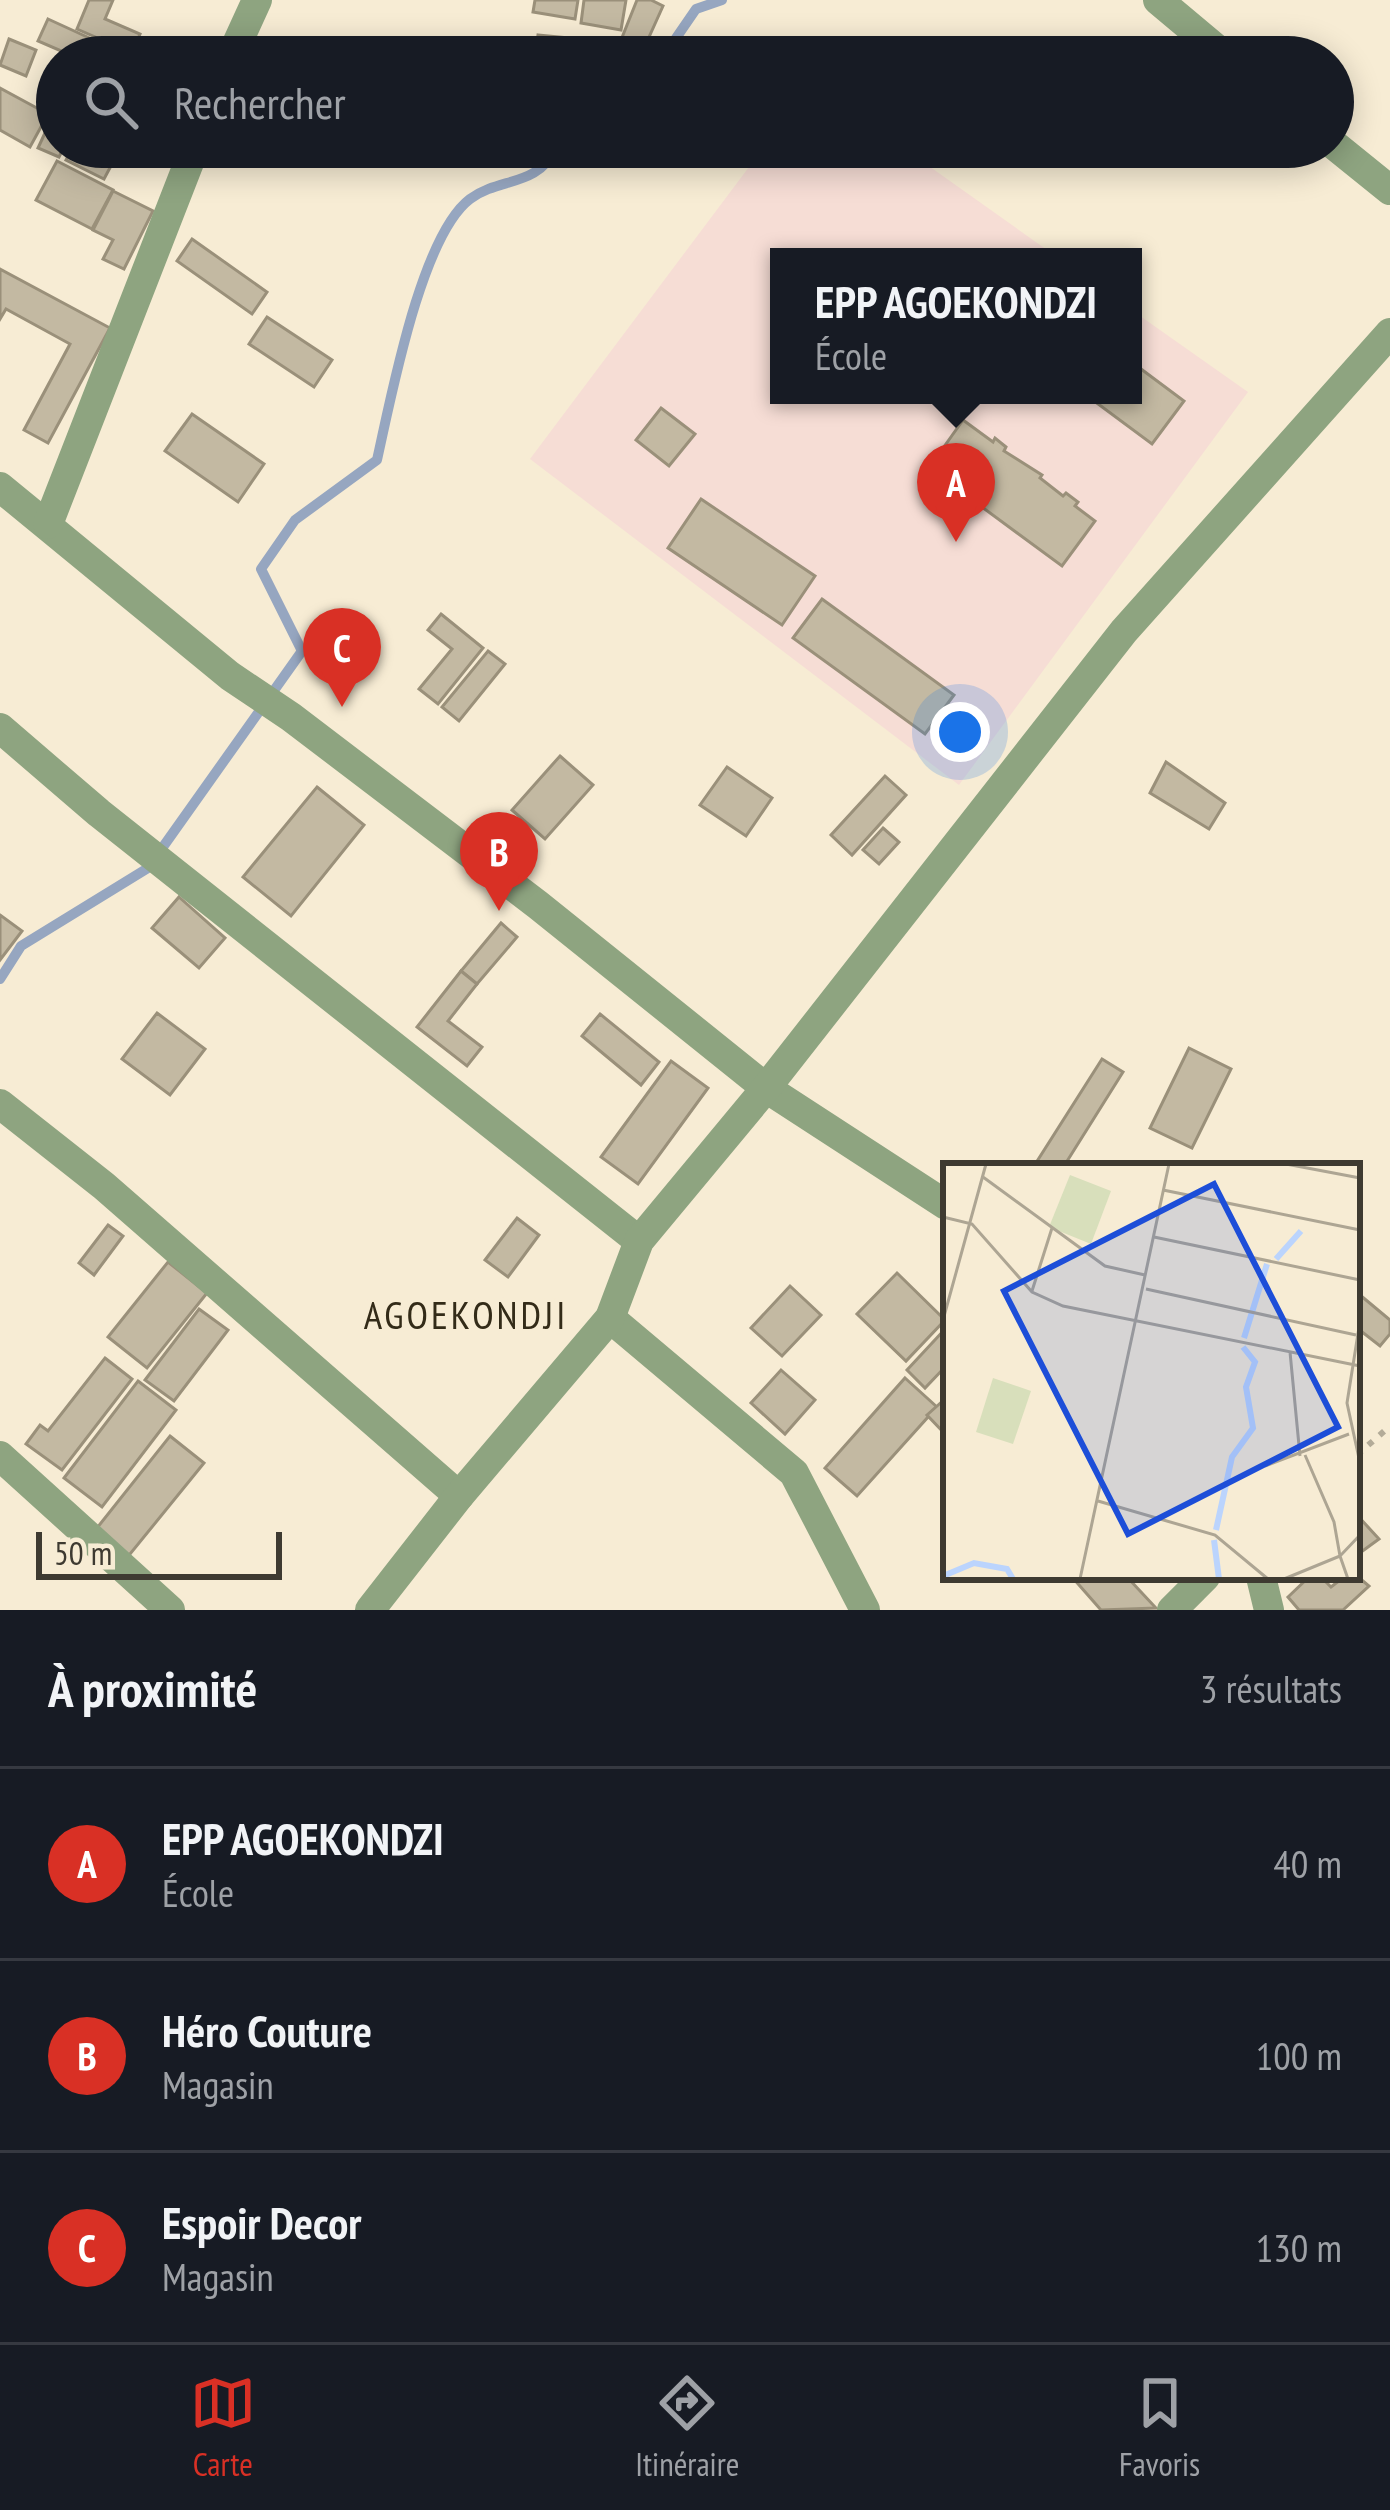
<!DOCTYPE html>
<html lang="fr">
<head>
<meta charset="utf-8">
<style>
	body { margin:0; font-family:"PT Sans Narrow",sans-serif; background:#242831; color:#f1f3f6 }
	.scale { position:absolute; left:36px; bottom:30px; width:246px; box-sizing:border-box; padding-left:12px; border:6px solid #3e3a31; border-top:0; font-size:33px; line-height:42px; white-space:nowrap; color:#3e3a31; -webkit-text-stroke:9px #f7ecd4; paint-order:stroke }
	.you { position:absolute; left:960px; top:732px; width:42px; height:42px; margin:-30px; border:9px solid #fff; border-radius:50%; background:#1a73e8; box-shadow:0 0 0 18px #1a73e833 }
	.badge { display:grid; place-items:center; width:78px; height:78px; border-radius:50%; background:#d93025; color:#fff; font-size:39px; font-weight:700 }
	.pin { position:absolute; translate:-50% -99px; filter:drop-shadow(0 3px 6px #0008) }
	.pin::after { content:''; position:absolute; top:63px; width:42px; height:36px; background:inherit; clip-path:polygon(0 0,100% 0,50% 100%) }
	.popup { position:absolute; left:770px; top:248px; width:372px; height:156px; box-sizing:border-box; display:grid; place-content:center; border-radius:0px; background:#171b24; filter:drop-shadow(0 3px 9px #0005); font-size:39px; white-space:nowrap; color:#9ea1a6 }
	.popup b { font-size:45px; color:#f1f3f6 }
	.popup::after { content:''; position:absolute; left:50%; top:100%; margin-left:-24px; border:24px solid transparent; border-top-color:#171b24 }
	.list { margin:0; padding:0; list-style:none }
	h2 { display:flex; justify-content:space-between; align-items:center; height:156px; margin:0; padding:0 48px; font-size:51px }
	h2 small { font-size:39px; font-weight:400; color:#9ea1a6 }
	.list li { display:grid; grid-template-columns:78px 1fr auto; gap:36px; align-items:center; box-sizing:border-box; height:192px; padding:0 48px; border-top:3px solid #363941 }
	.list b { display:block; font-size:45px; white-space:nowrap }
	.list p { margin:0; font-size:39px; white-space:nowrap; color:#9ea1a6 }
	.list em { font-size:39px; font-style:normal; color:#9ea1a6 }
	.icon { flex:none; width:66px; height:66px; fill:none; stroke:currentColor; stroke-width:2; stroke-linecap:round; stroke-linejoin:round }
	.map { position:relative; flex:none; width:1390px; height:1610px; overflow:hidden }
	.search { position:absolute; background:#171b24; box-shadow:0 6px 30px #0003; left:36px; right:36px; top:36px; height:132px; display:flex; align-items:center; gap:30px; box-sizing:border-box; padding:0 42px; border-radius:66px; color:#9ea1a6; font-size:45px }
	.sheet { height:732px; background:#171b24 }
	nav { display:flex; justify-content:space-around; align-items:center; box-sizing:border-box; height:168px; border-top:3px solid #363941; background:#171b24; font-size:33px; color:#9ea1a6 }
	nav a { display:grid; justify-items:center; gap:6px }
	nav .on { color:#d93025 }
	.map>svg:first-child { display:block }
	.education { fill:#f6ddd5 }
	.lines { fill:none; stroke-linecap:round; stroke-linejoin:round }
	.stream { stroke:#96a6c0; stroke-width:10 }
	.building { fill:#c3b9a2; stroke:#9a907a; stroke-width:3 }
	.path { stroke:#b3ab98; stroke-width:6; stroke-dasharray:6 9; stroke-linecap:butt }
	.minor { stroke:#8ea480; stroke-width:30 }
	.labels { text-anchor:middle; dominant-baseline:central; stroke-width:10; stroke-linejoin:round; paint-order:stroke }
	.quarter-label { font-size:39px; letter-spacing:3px; fill:#332b18; stroke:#f7ecd4 }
	.inset-river { fill:none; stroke:#bbd4fd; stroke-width:6 }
	.inset-road { fill:none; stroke:#ada593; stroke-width:3 }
	.view { fill:#1d4ed8; fill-opacity:0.15; stroke:#1d4ed8; stroke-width:6 }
	.inset-edge { fill:none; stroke:#3e3a31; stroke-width:6 }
</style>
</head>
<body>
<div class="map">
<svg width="1390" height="1610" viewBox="0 0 1390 1610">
	<rect width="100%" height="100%" fill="#f7ecd4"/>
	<!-- education -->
	<path class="education" d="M764 147H902L1057 257H779V395H1133V311L1248 392 959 785 530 459Z"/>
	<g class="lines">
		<!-- stream -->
		<g class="stream">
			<path d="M663 57 696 9 722 0"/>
			<path d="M0 979 21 946 148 868 302 651 261 569 295 520 377 460C391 398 421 236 470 199 500 177 537 187 555 149L595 152 602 147"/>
		</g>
	</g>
	<!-- building -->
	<g class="building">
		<path d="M89 0H113L105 19 140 34 132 53 77 29Z"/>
		<path d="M535 0H578L575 19 533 12Z"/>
		<path d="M584 0H626L621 30 581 23Z"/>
		<path d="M637 0H651L663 6 640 57H622L619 45Z"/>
		<path d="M48 19 109 47 105 57H75L38 41Z"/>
		<path d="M538 35 612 42 613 57H535Z"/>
		<path d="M9 39 36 50 26 76 0 65Z"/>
		<path d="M0 88 48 114 30 147 0 130Z"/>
		<path d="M57 107V147H64L59 157 38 148Z"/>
		<path d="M73 147H121L104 179 66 160Z"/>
		<path d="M57 161 113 190 92 229 36 200Z"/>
		<path d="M113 191 153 211 124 269 103 259 113 240 93 230Z"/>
		<path d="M192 239 267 292 252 314 177 261Z"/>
		<path d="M0 269 110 328 48 443 24 430 70 344 6 309 0 319Z"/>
		<path d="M267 317 332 360 314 387 249 344Z"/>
		<path d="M1133 363 1184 401 1152 444 1086 395H1133Z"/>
		<path d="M661 408 695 434 669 466 636 440Z"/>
		<path d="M192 414 264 464 238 502 165 451Z"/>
		<path d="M963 420 993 442 995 438 1006 447 1004 451 1042 475 1040 478 1063 496 1066 493 1078 502 1075 506 1095 521 1062 566 929 468Z"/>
		<path d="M701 499 815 576 782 625 668 548Z"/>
		<path d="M822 599 954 695 925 734 793 638Z"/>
		<path d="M441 614 483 648 438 704 419 689 452 649 428 630Z"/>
		<path d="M488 651 505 664 459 721 442 707Z"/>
		<path d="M560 756 593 785 545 839 512 810Z"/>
		<path d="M1166 762 1225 803 1209 829 1150 793Z"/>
		<path d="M727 767 772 798 746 836 700 805Z"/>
		<path d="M885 776 906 795 852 855 831 835Z"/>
		<path d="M317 787 364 825 291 916 243 877Z"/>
		<path d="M883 828 899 842 879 864 863 850Z"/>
		<path d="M179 897 225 938 199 968 152 928Z"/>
		<path d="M0 915 22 931 0 960Z"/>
		<path d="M501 923 517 937 477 984 461 971Z"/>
		<path d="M461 971 477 984 448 1021 482 1047 467 1066 417 1027Z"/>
		<path d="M157 1013 205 1049 170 1095 122 1059Z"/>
		<path d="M600 1014 659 1062 641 1085 582 1036Z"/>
		<path d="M1189 1048 1231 1069 1192 1148 1150 1128Z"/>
		<path d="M1102 1059 1123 1072 1064 1166H1034Z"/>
		<path d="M671 1061 708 1088 638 1184 601 1157Z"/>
		<path d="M517 1218 539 1235 508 1277 485 1260Z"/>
		<path d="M108 1225 123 1236 94 1275 79 1263Z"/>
		<path d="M168 1262 207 1293 147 1368 108 1337Z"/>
		<path d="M897 1273 945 1320 906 1361 857 1314Z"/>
		<path d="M790 1286 821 1315 782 1356 751 1328Z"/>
		<path d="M1360 1295 1390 1320V1334L1380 1346 1357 1328Z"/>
		<path d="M199 1309 228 1330 174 1401 145 1380Z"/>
		<path d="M946 1328V1366L925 1388 907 1370Z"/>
		<path d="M105 1358 132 1379 62 1470 26 1444 40 1425 48 1431Z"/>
		<path d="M781 1370 815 1400 785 1434 751 1403Z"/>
		<path d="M905 1378 937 1407 857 1496 825 1468Z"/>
		<path d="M138 1381 176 1410 102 1507 64 1478Z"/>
		<path d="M946 1398V1435L927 1415Z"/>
		<path d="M170 1436 204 1463 126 1559 93 1533Z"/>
		<path d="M1357 1515 1379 1539 1357 1555Z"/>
		<path d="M1357 1576 1369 1586 1343 1610H1299L1288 1597 1309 1577H1321L1331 1587 1344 1577Z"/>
		<path d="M1072 1577H1127L1156 1608 1101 1610Z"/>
	</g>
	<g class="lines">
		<!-- path -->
		<path class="path" d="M1357 1455 1390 1426"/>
		<!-- minor -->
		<g class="minor">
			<path d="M1158 0 1226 57"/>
			<path d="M231 57 257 0"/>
			<path d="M1333 144 1390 190"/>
			<path d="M0 487 230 676 291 717 538 905 766 1088 946 1205"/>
			<path d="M48 524 195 147"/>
			<path d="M0 728 99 813 639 1241"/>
			<path d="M0 1104 104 1186 459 1496"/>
			<path d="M610 1318 794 1473 865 1610"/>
			<path d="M0 1456 170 1610"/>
			<path d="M1261 1577 1269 1610"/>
			<path d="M370 1610 459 1496 610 1318 639 1241 766 1088 1124 631 1390 333"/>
			<path d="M1172 1610 1205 1577"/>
		</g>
	</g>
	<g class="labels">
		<!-- quarter labels -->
		<g class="quarter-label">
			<text x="466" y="1314">AGOEKONDJI</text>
		</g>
	</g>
	<!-- overview -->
	<g transform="translate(943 1163)">
		<rect width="417" height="417" fill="#f7ecd4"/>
		<path d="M50 215 88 228 70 281 33 269Z" fill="#d8dfbb"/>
		<path d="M127 12 168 28 148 81 106 64Z" fill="#d8dfbb"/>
		<path class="inset-river" d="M333 96 358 68M301 175 324 101M273 367 289 294 310 265 303 224 312 199 300 184M271 377 276 416M0 413 31 400 64 406 70 416"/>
		<path class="inset-road" d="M343 1 417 15M40 14 162 103 202 112M220 27 417 67M0 54 29 61 89 129 120 143 417 203M211 74 417 117M203 126 413 172M89 128 109 65M0 157 43 1M417 158 404 240 417 300M347 189 357 293M322 303 406 271M155 338 272 372 325 416M137 416 226 1M341 416 397 393 391 359 362 292M405 416 397 393 417 372"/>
		<path class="view" d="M271 21 395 264 185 371 61 128Z"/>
		<rect width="417" height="417" class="inset-edge"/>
	</g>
</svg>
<div class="scale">50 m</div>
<div class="you"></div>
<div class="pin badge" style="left:956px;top:542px">A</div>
<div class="popup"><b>EPP AGOEKONDZI</b>École</div>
<div class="pin badge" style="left:499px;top:911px">B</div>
<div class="pin badge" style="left:342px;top:707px">C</div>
<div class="search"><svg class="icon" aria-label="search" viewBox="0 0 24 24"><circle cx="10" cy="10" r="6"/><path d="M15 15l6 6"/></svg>Rechercher</div>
</div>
<section class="sheet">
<h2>À proximité<small>3 résultats</small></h2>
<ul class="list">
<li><span class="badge">A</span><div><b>EPP AGOEKONDZI</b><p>École</p></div><em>40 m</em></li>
<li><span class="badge">B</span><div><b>Héro Couture</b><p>Magasin</p></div><em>100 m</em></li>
<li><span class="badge">C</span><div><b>Espoir Decor</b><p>Magasin</p></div><em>130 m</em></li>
</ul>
</section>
<nav>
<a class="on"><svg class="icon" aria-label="map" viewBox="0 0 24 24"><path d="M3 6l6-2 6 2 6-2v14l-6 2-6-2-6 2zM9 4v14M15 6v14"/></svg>Carte</a>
<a><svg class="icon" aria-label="directions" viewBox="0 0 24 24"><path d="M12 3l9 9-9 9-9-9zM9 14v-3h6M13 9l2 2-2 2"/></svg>Itinéraire</a>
<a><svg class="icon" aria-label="saved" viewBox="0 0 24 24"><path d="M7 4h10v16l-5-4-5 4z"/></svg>Favoris</a>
</nav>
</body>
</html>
